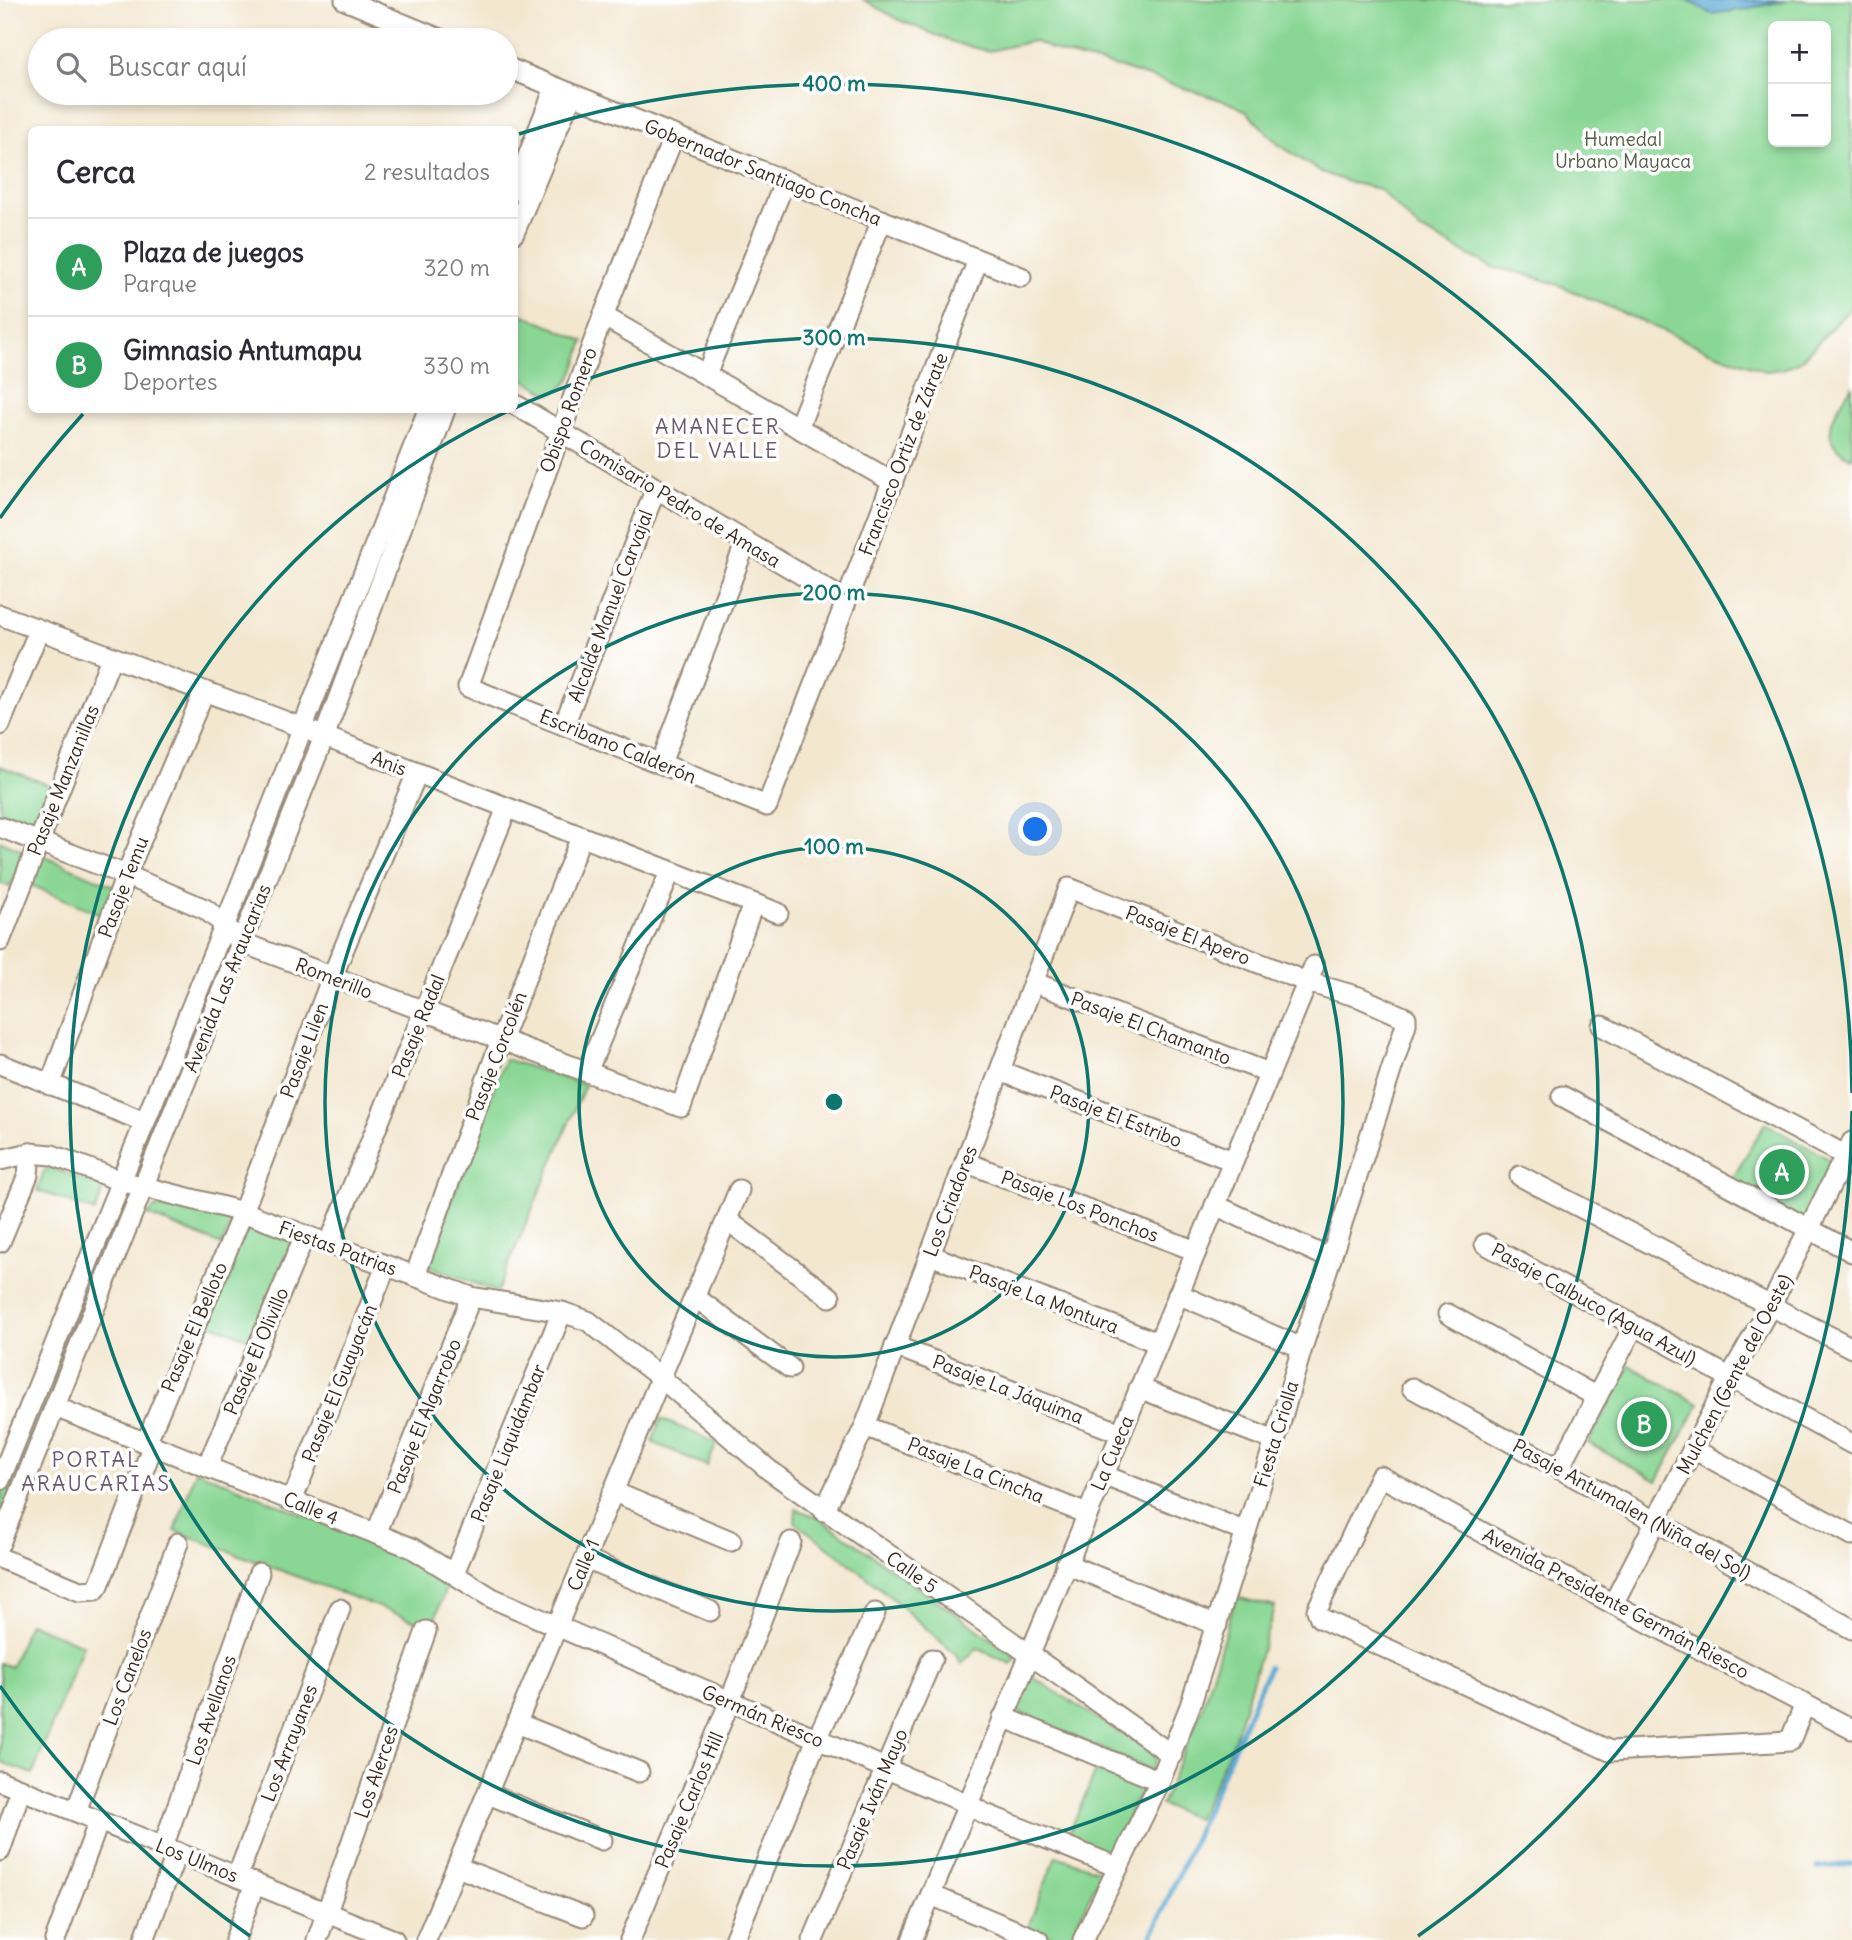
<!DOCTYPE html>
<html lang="es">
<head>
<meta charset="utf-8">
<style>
	body { margin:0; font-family:Delius,sans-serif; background:#f7f7f7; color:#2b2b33 }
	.controls { position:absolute; right:21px; top:21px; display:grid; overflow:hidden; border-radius:10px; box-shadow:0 4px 10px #0003 }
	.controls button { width:63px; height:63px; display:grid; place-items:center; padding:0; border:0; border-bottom:2px solid #e1e1e2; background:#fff; color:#2b2b33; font:35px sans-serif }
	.you { position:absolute; left:1036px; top:830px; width:24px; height:24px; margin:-18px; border:5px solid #fff; border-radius:50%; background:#1a73e8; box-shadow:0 0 0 10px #1a73e833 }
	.badge { display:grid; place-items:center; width:46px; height:46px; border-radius:50%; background:#0b8043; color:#fff; font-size:23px; font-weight:700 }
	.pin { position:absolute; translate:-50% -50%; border:4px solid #fff; box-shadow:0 2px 7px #0006 }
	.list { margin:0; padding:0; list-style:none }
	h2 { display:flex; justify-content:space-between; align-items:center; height:91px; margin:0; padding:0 28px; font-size:30px }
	h2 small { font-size:23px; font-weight:400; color:#7c7c81 }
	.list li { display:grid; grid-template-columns:46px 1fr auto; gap:21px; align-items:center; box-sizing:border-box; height:98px; padding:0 28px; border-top:2px solid #e1e1e2 }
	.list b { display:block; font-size:26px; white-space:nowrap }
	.list p { margin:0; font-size:23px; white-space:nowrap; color:#7c7c81 }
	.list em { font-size:23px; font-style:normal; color:#7c7c81 }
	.icon { flex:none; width:38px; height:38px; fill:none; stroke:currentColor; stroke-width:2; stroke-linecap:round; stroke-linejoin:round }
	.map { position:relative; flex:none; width:1852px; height:1940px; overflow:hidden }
	.search { position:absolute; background:#fff; box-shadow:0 4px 10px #0003; left:28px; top:28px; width:490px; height:77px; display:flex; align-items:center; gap:18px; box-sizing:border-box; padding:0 24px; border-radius:38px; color:#7c7c81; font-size:26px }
	.panel { position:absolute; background:#fff; box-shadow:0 4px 10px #0003; left:28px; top:126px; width:490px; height:287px; border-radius:10px }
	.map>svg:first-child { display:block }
	.green { fill:#8ad795; stroke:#62805a; stroke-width:2; fill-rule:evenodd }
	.water { fill:#5aa9d4; stroke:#4a6a79; stroke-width:2 }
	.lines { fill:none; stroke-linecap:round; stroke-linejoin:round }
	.stream { stroke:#5aa9d4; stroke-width:5 }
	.minor-casing { stroke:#978877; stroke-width:23 }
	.minor { stroke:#fff; stroke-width:19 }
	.ring { fill:none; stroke:#0f766e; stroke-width:3.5 }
	.labels { text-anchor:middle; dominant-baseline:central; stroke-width:7; stroke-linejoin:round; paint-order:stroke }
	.park-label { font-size:19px; fill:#535e42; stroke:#fff }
	.street-label { font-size:19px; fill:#3b2a1e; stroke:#fff }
	.neighbourhood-label { font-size:21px; letter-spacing:2px; fill:#6c5a6b; stroke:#fff }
	.centre { fill:#0f766e; stroke:#fff; stroke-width:3.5 }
	.ring-label { font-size:21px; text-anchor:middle; font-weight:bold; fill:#0f766e; stroke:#fff; stroke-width:7; stroke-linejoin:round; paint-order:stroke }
</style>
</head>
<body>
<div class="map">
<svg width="1852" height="1940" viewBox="0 0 1852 1940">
	<rect width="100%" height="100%" fill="#fff"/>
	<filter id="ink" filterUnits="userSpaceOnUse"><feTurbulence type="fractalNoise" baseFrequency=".0143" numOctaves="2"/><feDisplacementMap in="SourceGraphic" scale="14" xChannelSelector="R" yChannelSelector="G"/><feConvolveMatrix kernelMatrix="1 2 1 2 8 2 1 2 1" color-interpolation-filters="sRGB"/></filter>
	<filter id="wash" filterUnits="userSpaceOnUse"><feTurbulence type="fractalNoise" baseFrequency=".00686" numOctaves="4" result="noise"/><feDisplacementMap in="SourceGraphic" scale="28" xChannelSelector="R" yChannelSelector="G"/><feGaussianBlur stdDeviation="1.57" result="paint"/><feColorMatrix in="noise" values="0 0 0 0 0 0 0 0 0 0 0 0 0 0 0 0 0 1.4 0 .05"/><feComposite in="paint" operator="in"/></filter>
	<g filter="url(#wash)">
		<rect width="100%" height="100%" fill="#f3e7d0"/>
		<!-- green -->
		<g class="green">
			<path d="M864 0H1852V307L1799 362 1782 369 1765 371 1707 350 1559 285 1525 274 1492 267 1419 229 1379 189 1348 182 1319 171 1278 144 1247 112 1233 104 1118 67 1064 54 1033 41 989 51 958 44 899 20ZM1773 26H1826V142H1773Z"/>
			<path d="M515 311 584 341C576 363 574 389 549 394L515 374Z"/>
			<path d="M1852 386V458C1814 442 1835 411 1852 386Z"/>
			<path d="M0 766 54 787 37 833 0 818Z"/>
			<path d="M0 841 25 851 10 887 0 883Z"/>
			<path d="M38 854 114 886 102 915 26 883Z"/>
			<path d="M505 1059 585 1085 497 1292 427 1265Z"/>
			<path d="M1765 1123 1832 1161 1803 1223 1730 1183Z"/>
			<path d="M50 1167 104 1188 95 1212 37 1190 44 1171Z"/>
			<path d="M123 1204 124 1209 0 1520V1500L117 1208Z"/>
			<path d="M156 1207 207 1213 232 1220 222 1245 147 1215Z"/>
			<path d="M244 1225 292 1242 252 1340 204 1321Z"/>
			<path d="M1630 1366 1699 1404 1657 1481 1588 1443Z"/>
			<path d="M661 1419 717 1443 707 1466 652 1442Z"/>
			<path d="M196 1470 399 1555 432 1572 447 1585 432 1627 175 1531Z"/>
			<path d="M796 1509 819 1518 1017 1657 1011 1664 977 1648 961 1664 958 1657C906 1610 854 1563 795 1523Z"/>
			<path d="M1236 1597 1275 1607 1234 1740 1198 1819 1161 1805 1202 1708Z"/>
			<path d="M29 1623 83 1645 33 1774 0 1762V1663L11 1667Z"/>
			<path d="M1031 1676 1156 1756 1152 1771 1016 1711Z"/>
			<path d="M1097 1768 1142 1788 1110 1854 1067 1838Z"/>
			<path d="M1056 1856 1101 1871 1070 1940H1061L1028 1927Z"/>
		</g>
		<!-- water -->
		<path class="water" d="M1688 0H1789L1741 10 1711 14Z"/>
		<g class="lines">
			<!-- stream -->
			<g class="stream">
				<path d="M1818 1868 1852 1864"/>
				<path d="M1150 1940 1269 1667"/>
			</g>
		</g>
	</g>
	<g filter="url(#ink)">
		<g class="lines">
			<defs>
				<g id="minor">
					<path d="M345 0 442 40"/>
					<path d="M506 67 1021 277"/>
					<path d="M674 135 596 335 468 687 767 806 978 260"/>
					<path d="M514 191 555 88"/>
					<path d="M514 233 572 94"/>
					<path d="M603 316 893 482"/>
					<path d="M706 375 785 181"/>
					<path d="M514 404 846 601"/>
					<path d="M798 428 882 220"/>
					<path d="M0 615 279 719 778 913"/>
					<path d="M0 725 39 630"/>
					<path d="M564 725 656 488"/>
					<path d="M661 763 746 542"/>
					<path d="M0 827 126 875 205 909 225 925 240 942 681 1107 753 904"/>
					<path d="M0 941 111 658"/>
					<path d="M1033 982 1269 1073"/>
					<path d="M1602 1026 1852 1159"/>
					<path d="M0 1064 145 1122"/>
					<path d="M1000 1071 1233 1161"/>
					<path d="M587 1072 670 872"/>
					<path d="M50 1085 126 875 204 692"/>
					<path d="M1562 1096 1852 1252"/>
					<path d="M0 1160 30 1153 52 1155 121 1181 243 1212 471 1297 562 1312 588 1321 661 1378 769 1470 1172 1755"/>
					<path d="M965 1162 1196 1251"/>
					<path d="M1520 1176 1852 1348"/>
					<path d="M1215 1205 1331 1259"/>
					<path d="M727 1220 830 1297"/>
					<path d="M0 1242 28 1175 30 1153"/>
					<path d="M329 1244 507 808"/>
					<path d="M1485 1244 1852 1444"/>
					<path d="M930 1255 1158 1343"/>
					<path d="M415 1276 501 1040 581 837"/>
					<path d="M1178 1294 1302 1348"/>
					<path d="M695 1297 790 1368"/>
					<path d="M1448 1314 1597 1397"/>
					<path d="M895 1346 1121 1433"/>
					<path d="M1139 1388 1275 1441"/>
					<path d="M1412 1388 1852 1629"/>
					<path d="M55 1407 412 1548 492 1598 968 1804 983 1813 1117 1867"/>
					<path d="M865 1426 1087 1514"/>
					<path d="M146 1443 243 1212 332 977 417 773"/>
					<path d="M1693 1449 1852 1535"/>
					<path d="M207 1467 305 1235"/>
					<path d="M1559 1469 1634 1326"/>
					<path d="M1103 1475 1246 1532"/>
					<path d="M0 1480 232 907 428 410"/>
					<path d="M614 1492 731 1541"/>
					<path d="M292 1501 386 1266"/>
					<path d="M824 1511 865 1426 1069 888 1307 982 1359 997 1406 1018V1024L1302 1348 1275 1441 1190 1706 1160 1781 1083 1940"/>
					<path d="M376 1534 471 1297"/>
					<path d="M0 1543 324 737 445 410"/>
					<path d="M0 1558 80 1591 95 1590 99 1585 153 1445"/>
					<path d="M586 1559 710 1611"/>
					<path d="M1066 1564 1217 1625"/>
					<path d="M454 1573 562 1312"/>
					<path d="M1613 1604 1729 1379 1771 1305 1852 1142"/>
					<path d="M1805 1704 1790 1741 1610 1751 1320 1618 1317 1610 1380 1476 1613 1604 1852 1729"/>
					<path d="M1003 1717 1160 1781"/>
					<path d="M517 1723 639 1772"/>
					<path d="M0 1781 394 1940"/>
					<path d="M488 1794 602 1840"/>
					<path d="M76 1811 178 1543"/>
					<path d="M163 1847 259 1573"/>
					<path d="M0 1851 21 1789"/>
					<path d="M457 1867 583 1916"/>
					<path d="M237 1877 340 1609"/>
					<path d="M931 1895 1038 1940"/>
					<path d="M55 1940 99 1821"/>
					<path d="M144 1940 177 1852"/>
					<path d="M235 1940 255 1883"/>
					<path d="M317 1940 426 1631"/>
					<path d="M426 1940 739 1190"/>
					<path d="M630 1940 730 1701 791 1542"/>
					<path d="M734 1940 817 1739 875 1613"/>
					<path d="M813 1940 932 1659"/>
					<path d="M912 1940 1314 966"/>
				</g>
			</defs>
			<!-- minor casing -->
			<use href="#minor" class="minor-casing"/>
			<!-- minor -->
			<use href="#minor" class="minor"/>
		</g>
	</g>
	<!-- distance rings -->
	<g class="ring">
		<circle cx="834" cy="1102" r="255"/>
		<circle cx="834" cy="1102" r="509"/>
		<circle cx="834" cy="1102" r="764"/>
		<path d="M1852 1111A1018 1018 0 0 1 1418 1936M250 1936A1018 1018 0 0 1 0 1686M0 518A1018 1018 0 0 1 83 414M519 134A1018 1018 0 0 1 1852 1093"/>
	</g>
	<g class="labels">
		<!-- park labels -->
		<g class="park-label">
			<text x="1623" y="139">Humedal<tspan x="1623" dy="22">Urbano Mayaca</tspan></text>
		</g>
		<!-- street labels -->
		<g class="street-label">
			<text transform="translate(763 172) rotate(22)">Gobernador Santiago Concha</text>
			<text transform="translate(568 410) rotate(-70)">Obispo Romero</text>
			<text transform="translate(903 454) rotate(-69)">Francisco Ortiz de Zárate</text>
			<text transform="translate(680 503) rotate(31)">Comisario Pedro de Amasa</text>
			<text transform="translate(610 606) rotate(-69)">Alcalde Manuel Carvajal</text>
			<text transform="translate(618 746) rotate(22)">Escribano Calderón</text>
			<text transform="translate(389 763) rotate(21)">Anis</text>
			<text transform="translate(63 780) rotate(-68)">Pasaje Manzanillas</text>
			<text transform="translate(123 887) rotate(-69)">Pasaje Temu</text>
			<text transform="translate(1188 935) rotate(21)">Pasaje El Apero</text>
			<text transform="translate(227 978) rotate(-68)">Avenida Las Araucarias</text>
			<text transform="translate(334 978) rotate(21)">Romerillo</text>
			<text transform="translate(418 1026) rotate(-68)">Pasaje Radal</text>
			<text transform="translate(1151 1028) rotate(21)">Pasaje El Chamanto</text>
			<text transform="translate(304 1050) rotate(-69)">Pasaje Lilen</text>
			<text transform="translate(496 1056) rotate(-69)">Pasaje Corcolén</text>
			<text transform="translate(1116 1116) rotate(21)">Pasaje El Estribo</text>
			<text transform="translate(950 1201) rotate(-69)">Los Criadores</text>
			<text transform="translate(1080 1206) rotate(21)">Pasaje Los Ponchos</text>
			<text transform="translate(338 1248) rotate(20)">Fiestas Patrias</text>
			<text transform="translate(1044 1299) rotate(21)">Pasaje La Montura</text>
			<text transform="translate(1594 1304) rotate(29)">Pasaje Calbuco (Agua Azul)</text>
			<text transform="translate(194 1327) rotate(-67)">Pasaje El Belloto</text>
			<text transform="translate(256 1351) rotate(-67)">Pasaje El Olivillo</text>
			<text transform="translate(1734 1374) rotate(-62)">Mulchen (Gente del Oeste)</text>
			<text transform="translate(339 1383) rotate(-68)">Pasaje El Guayacán</text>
			<text transform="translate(1008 1389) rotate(21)">Pasaje La Jáquima</text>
			<text transform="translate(424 1416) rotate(-68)">Pasaje El Algarrobo</text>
			<text transform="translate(1276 1434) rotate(-73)">Fiesta Criolla</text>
			<text transform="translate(508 1443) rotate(-68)">Pasaje Liquidámbar</text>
			<text transform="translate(1112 1453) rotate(-67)">La Cueca</text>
			<text transform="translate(976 1470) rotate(22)">Pasaje La Cincha</text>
			<text transform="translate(311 1508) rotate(22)">Calle 4</text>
			<text transform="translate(1632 1509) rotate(29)">Pasaje Antumalen (Niña del Sol)</text>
			<text transform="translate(583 1565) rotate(-67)">Calle 1</text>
			<text transform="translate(912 1572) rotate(35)">Calle 5</text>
			<text transform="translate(1616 1603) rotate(28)">Avenida Presidente Germán Riesco</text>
			<text transform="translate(127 1677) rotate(-69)">Los Canelos</text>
			<text transform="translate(211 1710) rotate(-71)">Los Avellanos</text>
			<text transform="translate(763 1716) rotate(23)">Germán Riesco</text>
			<text transform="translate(289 1743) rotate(-69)">Los Arrayanes</text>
			<text transform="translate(376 1772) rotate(-71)">Los Alerces</text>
			<text transform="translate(872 1799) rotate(-67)">Pasaje Iván Mayo</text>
			<text transform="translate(689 1800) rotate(-67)">Pasaje Carlos Hill</text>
			<text transform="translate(197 1860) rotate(22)">Los Ulmos</text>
		</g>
		<!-- neighbourhood labels -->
		<g class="neighbourhood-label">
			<text x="718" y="426">AMANECER<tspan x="718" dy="24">DEL VALLE</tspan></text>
			<text x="96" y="1459">PORTAL<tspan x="96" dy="24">ARAUCARIAS</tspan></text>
		</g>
	</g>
	<circle cx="834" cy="1102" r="10" class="centre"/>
	<g class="ring-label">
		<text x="834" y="91">400 m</text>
		<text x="834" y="345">300 m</text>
		<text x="834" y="600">200 m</text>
		<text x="834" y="854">100 m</text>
	</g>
</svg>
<div class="controls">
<button>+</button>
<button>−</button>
</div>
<div class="you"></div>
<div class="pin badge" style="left:1782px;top:1172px;background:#2e9e5b">A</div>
<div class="pin badge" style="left:1644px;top:1424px;background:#2e9e5b">B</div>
<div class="search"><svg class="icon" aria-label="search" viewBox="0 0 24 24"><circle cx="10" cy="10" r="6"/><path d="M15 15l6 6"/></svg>Buscar aquí</div>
<section class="panel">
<h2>Cerca<small>2 resultados</small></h2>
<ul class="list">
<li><span class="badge" style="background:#2e9e5b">A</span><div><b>Plaza de juegos</b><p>Parque</p></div><em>320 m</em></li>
<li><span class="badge" style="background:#2e9e5b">B</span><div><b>Gimnasio Antumapu</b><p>Deportes</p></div><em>330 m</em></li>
</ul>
</section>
</div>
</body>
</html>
